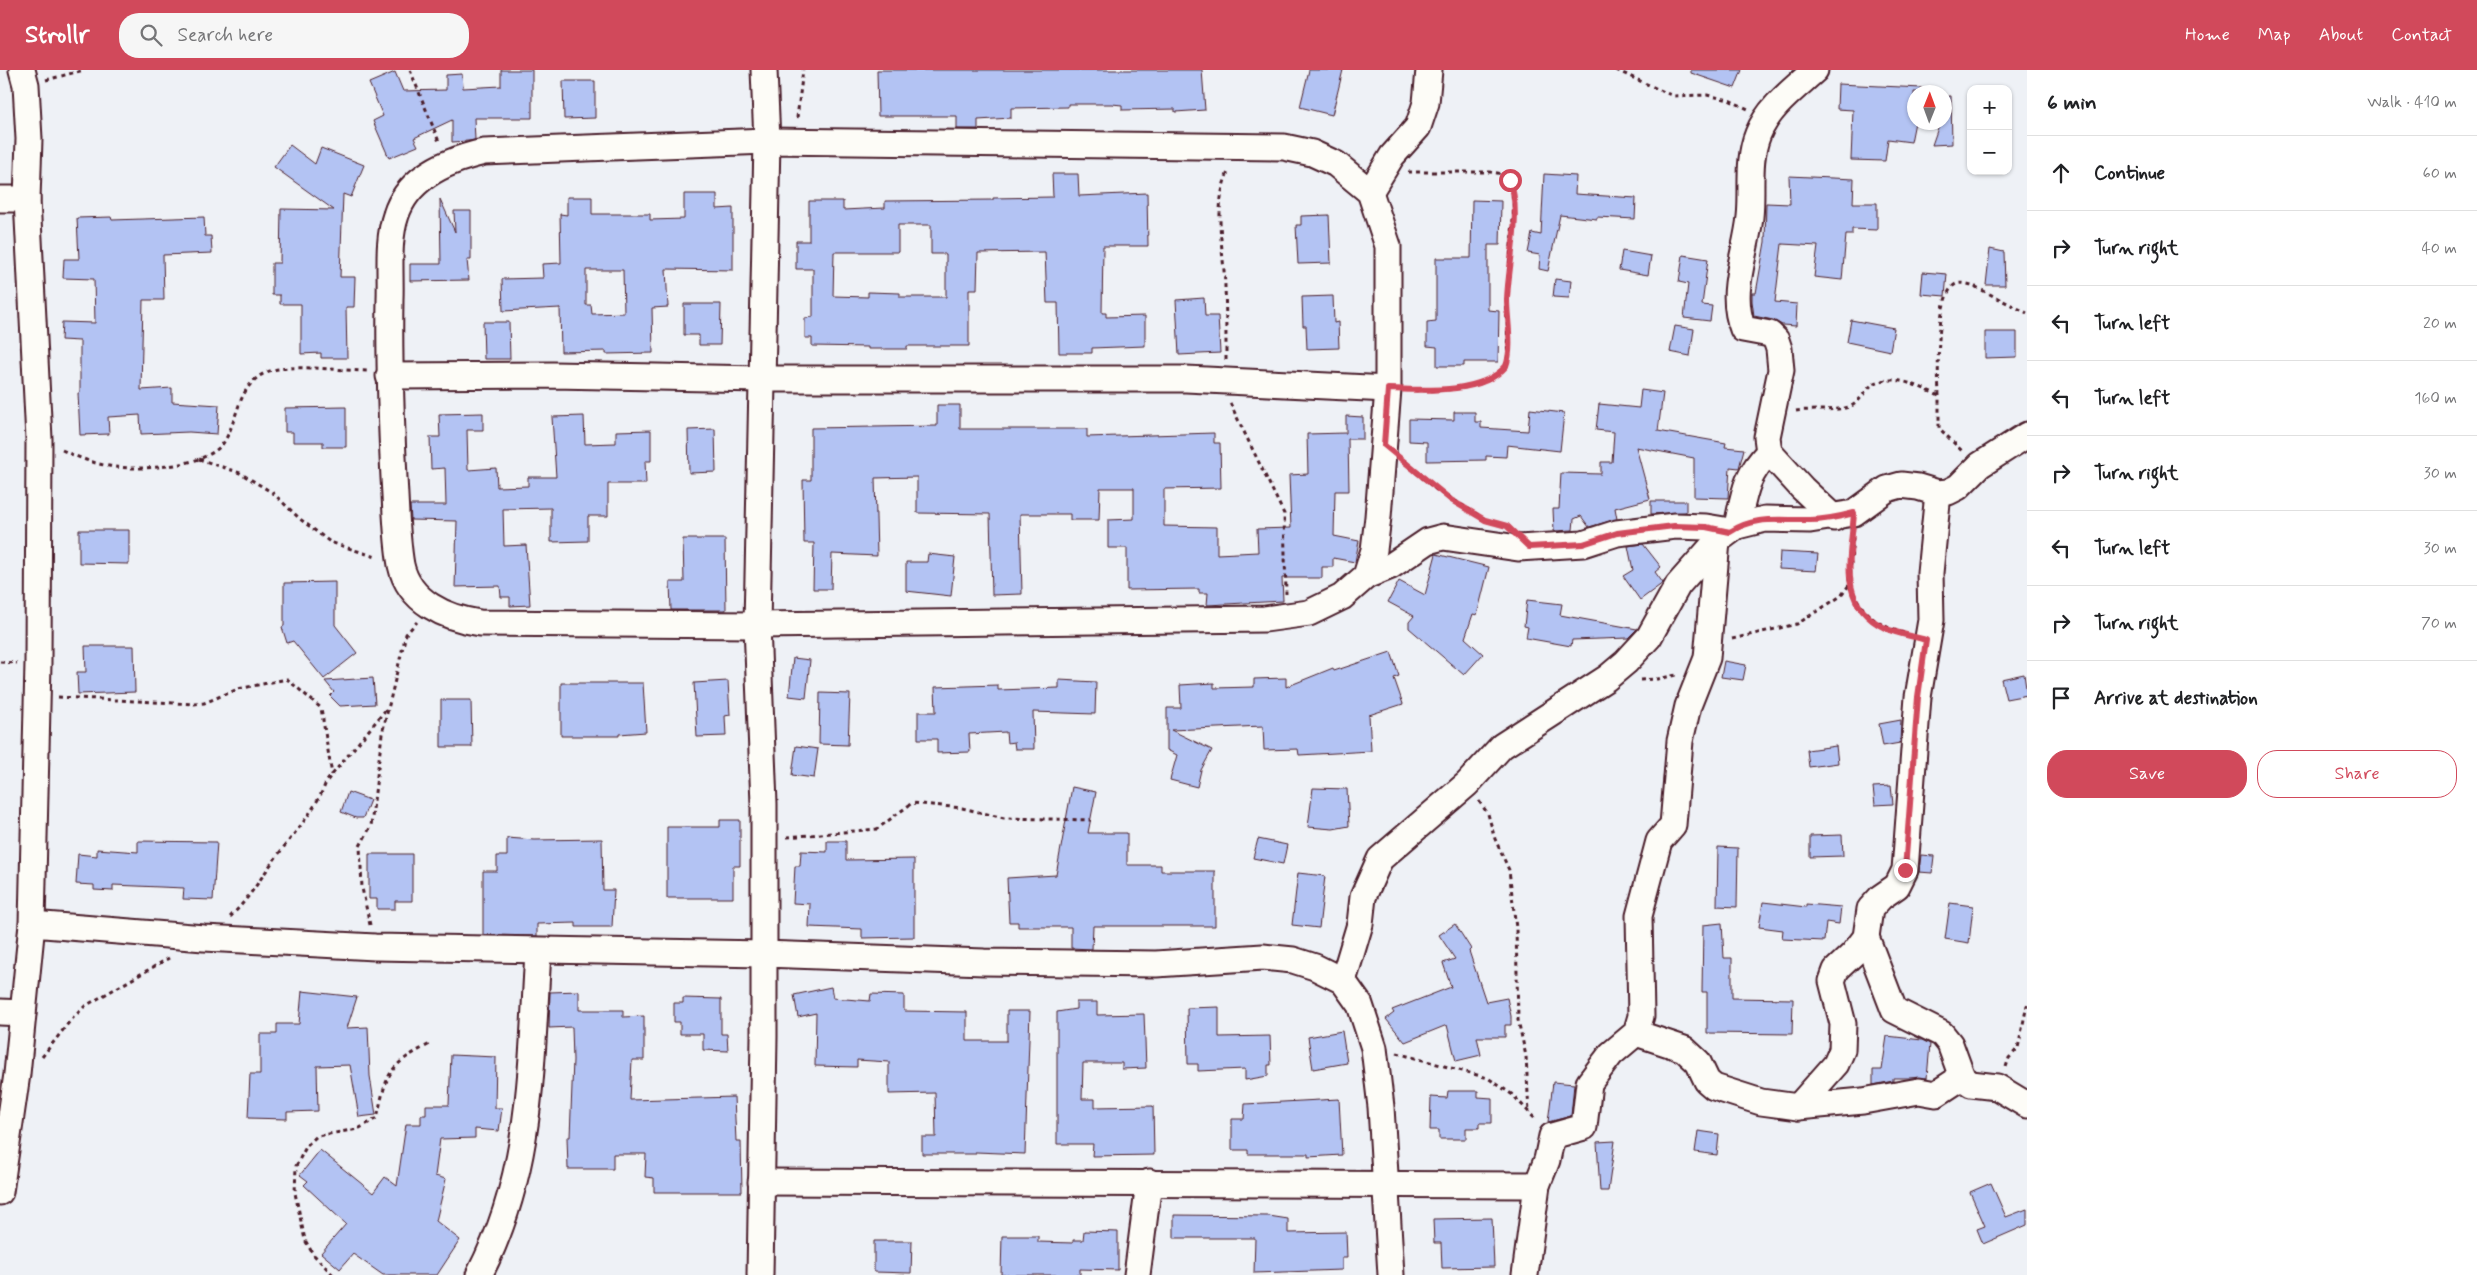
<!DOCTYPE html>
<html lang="en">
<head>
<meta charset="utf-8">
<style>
	body { margin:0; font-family:Mynerve,sans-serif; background:#f6f6f6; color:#202124 }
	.controls { position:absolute; right:15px; top:15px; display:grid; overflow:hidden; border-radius:10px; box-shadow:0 1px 4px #0004 }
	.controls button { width:45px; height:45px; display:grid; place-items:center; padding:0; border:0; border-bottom:1px solid #e0e0e0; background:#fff; color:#202124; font:25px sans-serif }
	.compass { position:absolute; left:1907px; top:15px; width:45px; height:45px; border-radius:50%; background:#fff; box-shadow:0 1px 4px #0004; rotate:1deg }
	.stop { position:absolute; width:15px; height:15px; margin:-11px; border:4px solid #d1495b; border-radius:50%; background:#fff }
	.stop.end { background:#d1495b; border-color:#fff; box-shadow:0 1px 5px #0008 }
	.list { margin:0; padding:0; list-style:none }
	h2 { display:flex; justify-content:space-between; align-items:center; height:65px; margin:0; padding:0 20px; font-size:21px }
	h2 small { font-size:16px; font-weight:400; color:#757577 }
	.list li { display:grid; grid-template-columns:32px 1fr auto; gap:15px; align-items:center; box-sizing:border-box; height:75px; padding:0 20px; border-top:1px solid #e0e0e0 }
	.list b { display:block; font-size:19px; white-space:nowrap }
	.list em { font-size:16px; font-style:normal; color:#757577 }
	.actions { display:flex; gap:10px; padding:15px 20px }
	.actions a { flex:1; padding:11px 0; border:1px solid #d1495b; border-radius:20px; text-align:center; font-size:18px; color:#d1495b }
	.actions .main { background:#d1495b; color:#fff }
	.icon { flex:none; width:28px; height:28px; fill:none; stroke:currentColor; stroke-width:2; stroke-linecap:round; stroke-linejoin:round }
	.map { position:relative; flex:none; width:2027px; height:1205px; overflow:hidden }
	header { display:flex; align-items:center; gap:30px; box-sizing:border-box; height:70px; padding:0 25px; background:#d1495b; color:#fff }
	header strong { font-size:24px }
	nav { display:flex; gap:28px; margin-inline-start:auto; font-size:18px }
	.search { width:350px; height:45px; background:#f6f6f6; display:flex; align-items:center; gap:12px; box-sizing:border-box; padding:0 18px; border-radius:20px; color:#757577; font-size:19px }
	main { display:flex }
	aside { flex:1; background:#fff }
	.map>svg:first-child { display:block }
	.building { fill:#b3c3f3; stroke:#4a1f2b; fill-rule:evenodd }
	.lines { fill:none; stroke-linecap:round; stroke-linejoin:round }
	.minor-casing { stroke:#4a1f2b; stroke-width:29 }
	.path { stroke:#4a1f2b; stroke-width:3; stroke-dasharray:4 4; stroke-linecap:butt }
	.minor { stroke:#fdfcf7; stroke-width:25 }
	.route { stroke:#d1495b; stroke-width:6 }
</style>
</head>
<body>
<header>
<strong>Strollr</strong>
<div class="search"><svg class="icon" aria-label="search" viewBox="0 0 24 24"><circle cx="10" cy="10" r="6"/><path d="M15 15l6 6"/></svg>Search here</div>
<nav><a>Home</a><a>Map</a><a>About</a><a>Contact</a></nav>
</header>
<main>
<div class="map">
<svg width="2027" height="1205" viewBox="0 0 2027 1205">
	<rect width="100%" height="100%" fill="#eef1f6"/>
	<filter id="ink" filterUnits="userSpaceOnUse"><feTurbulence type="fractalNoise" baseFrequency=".02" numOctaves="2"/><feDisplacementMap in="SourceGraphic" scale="10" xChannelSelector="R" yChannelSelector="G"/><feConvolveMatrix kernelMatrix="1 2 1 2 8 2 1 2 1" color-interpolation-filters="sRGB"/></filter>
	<g filter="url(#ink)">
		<!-- building -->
		<g class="building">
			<path d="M501 0H532V48H474L475 70 468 71 452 72V50L414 68 418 76 389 88 373 51 383 46 369 13 395 2 403 21 446 20V5L462 4 463 18 501 16Z"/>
			<path d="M877 0H1202L1205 40 1175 42V39L1122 40V35L1112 34H1068V37L1011 38V48L978 50V59H957V46H878Z"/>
			<path d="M1309 0H1343L1332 45 1300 37Z"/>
			<path d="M1691 0H1742L1735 18 1691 3Z"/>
			<path d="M563 11H595V48L564 49Z"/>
			<path d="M1838 14 1922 18 1921 22H1914L1915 52 1911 72 1888 69 1885 91 1851 90 1853 40 1837 39Z"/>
			<path d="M1949 26H1951L1952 74 1932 75 1940 52H1944V39Z"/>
			<path d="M290 75 315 94 321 78 364 95 351 127 343 124 340 207H355L354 237H346L347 288H321V283L301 284V234H280V225H272V193H280L281 139 334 140 274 97Z"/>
			<path d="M1052 104H1078L1079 126 1147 123 1148 176H1103L1102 243H1106V247L1145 246V276L1092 278V283H1059L1058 233H1047L1045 182 978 183 977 219H969V276H907V279H868V277L812 276V268H805V248L813 247V199H796V171H809V131H843V140L885 138V131L993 130V128L1053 127ZM898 155H931V184H946V227H900V223L868 222V227L833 226 834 182H898Z"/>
			<path d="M1544 104 1576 106 1575 124 1636 128 1635 149 1597 147V149L1560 145 1548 201 1539 199 1540 185 1528 183 1532 163 1541 165Z"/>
			<path d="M1789 106 1854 109 1853 133H1877V160L1852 159V165H1846L1842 210 1814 207 1818 176 1782 174 1775 232 1797 234 1796 256 1782 255 1773 250 1754 246 1752 231V223H1756L1765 172 1766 133 1790 134Z"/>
			<path d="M684 124H717V139L733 138V200L666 199 668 237 652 238 653 283 606 284V281L561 282 560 238 503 241 502 209 543 208 542 194 561 193 560 144 567 145V127H592V144H650V150L684 149ZM586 200H623L624 243 592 244 591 235H586Z"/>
			<path d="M440 129 455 162 454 141H471V190H467L469 210 410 211V194H441Z"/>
			<path d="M1472 130 1501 131 1500 175H1488V240L1499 241 1498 292H1464V296H1437V277L1427 276V252L1436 251V188H1471Z"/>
			<path d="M1329 145 1331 193 1298 194 1296 155H1301V146Z"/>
			<path d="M111 147 112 150 204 147 205 166H211L212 183 163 185 164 230H143L141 320 172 318V332L219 335 217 364 189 362 141 364 140 345 108 347 109 364 80 365 78 323H80V271L61 270 62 252 95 253 94 209 63 208 64 189H79L77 148Z"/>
			<path d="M1990 179 2004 182 2005 215H1986Z"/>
			<path d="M1622 181 1651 186 1648 205 1619 200Z"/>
			<path d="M1683 185 1708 189 1702 235 1712 236 1710 251 1684 248 1688 214 1679 212Z"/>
			<path d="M1923 202 1947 204 1945 226 1921 224Z"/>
			<path d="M1555 209 1571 211 1569 228 1553 227Z"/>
			<path d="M1333 226 1334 253 1338 252 1339 278 1307 279 1306 256H1303L1302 227Z"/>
			<path d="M1204 228 1205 246H1218L1220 283 1179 285 1176 230Z"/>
			<path d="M684 234H721L720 275H699V265H684Z"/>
			<path d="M1851 250 1894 258 1890 281 1847 272Z"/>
			<path d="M483 252H509L510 289H484Z"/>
			<path d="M1675 256 1694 259 1690 286 1670 282Z"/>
			<path d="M1985 262H2017V287L1985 288Z"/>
			<path d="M1641 320 1663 323 1658 361 1726 373 1725 377 1744 379 1739 398 1730 397 1728 428 1694 427V388L1636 377 1650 429 1615 438 1617 449 1589 457 1581 446 1574 449 1573 460 1554 461 1553 439H1559L1561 403 1601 404V392H1612L1614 362 1596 360 1599 334 1639 338Z"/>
			<path d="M937 335H960V359H1087V367L1214 363V373H1220L1221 418 1164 419V456L1217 457V484L1258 482 1257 459 1291 458 1289 405 1308 404 1307 364 1346 363V346L1363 347V369H1348L1349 421H1335L1334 466 1359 471 1355 492 1333 488V497H1322V508H1282L1283 531 1207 535 1208 523H1199V519L1127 520V478H1108V450L1134 449V418H1100L1099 450H1070V444H1020L1022 524 992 525 990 444 917 443V407L875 408 877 486 832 484 831 519H813L814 473H804L803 410H811V358L937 356Z"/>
			<path d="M346 337V377H323V372H293V362H285V338Z"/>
			<path d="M1530 339 1564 343 1560 381 1507 375 1506 387 1486 386V390L1427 391V372L1409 371V349L1454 350V342H1475V352H1481V358L1528 361Z"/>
			<path d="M483 343V360H467L468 400 496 398 497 417 528 416V407H556L552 347 584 346 585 374 616 373V361L651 360V391H645L646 414H608V446H588V471L551 472V438L503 439 504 476 526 475 530 535 510 536V527H501L500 516 455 517 457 451 411 450 410 435H446L445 398 431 399 430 367H440L439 344Z"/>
			<path d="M715 359 716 402 689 403 688 360Z"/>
			<path d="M1651 431H1686V442L1651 444Z"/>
			<path d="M79 460H129V494L79 493Z"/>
			<path d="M683 469H725L726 540H671L670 512H684Z"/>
			<path d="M1643 474 1661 497 1655 502 1663 513 1640 530 1623 506 1633 500 1628 476Z"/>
			<path d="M1780 482 1818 484 1816 501 1779 499Z"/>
			<path d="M928 484 955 487 951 526 906 521V492H927Z"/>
			<path d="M1436 484 1489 497 1477 545 1473 544 1465 568 1483 584 1464 605 1409 558V552L1414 546 1388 532 1399 511 1425 525Z"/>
			<path d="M335 512V555L357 583 324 609 293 571 287 573 282 557 284 556V513Z"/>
			<path d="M1527 530 1562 534 1560 545 1637 559 1628 568 1572 570 1571 576 1526 568 1528 557 1524 556Z"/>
			<path d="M85 576H134L135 622 78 624 77 602H86Z"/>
			<path d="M1391 582 1399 606 1394 608 1403 634 1369 645 1371 681 1299 685 1298 679 1264 680 1263 656 1171 660 1212 680 1201 700 1197 717 1170 710 1177 685 1167 680V638H1181L1180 615 1214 613V618L1254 617V609L1286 608V617L1333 598 1334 601Z"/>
			<path d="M793 588 810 590 806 628 789 626Z"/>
			<path d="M1724 591 1746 595 1743 610 1721 607Z"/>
			<path d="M2024 604 2027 625 2006 629 2001 609Z"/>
			<path d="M373 608 375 634 340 636 330 626 334 622 325 611Z"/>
			<path d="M1059 610 1096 612 1095 644 1033 642 1034 679H1015L1014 672 1007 673 1006 662 969 664 970 682 937 683V669H918V642H936L935 617 998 615V620L1059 618Z"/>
			<path d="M728 611 730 645 725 646 726 666 697 667 694 613Z"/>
			<path d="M561 613H643L646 662 619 664V666H561Z"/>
			<path d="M820 623 850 624 848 675 819 674Z"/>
			<path d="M441 630H471L472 677H441Z"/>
			<path d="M1901 650 1900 673 1883 676 1879 654Z"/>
			<path d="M796 676 818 679 814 708 792 705Z"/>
			<path d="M1836 676 1838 693 1809 697 1807 680Z"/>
			<path d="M1891 716 1893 734 1875 735 1873 717Z"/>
			<path d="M1072 717 1096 722 1088 763H1127V795H1161V801H1215V856H1093L1092 879 1071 878V857H1018V852H1009L1007 808 1056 805Z"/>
			<path d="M1313 718 1347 719 1349 756 1333 759 1308 757Z"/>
			<path d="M348 722 370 730 363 748H356L341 742Z"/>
			<path d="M720 750H740V796H733V828H667V757H720Z"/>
			<path d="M1842 765 1843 786 1810 787V766Z"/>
			<path d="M507 768 534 770 602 769 603 820H614L612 857H576V853L537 854V866L483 865V801H497V786H507Z"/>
			<path d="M1258 769 1287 775 1283 794 1253 788Z"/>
			<path d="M138 771 217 772 213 830 183 829 184 818 113 815V821L94 820V815L76 814 78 784 97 786V779L138 782Z"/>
			<path d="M827 771H846V790L914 789V867L862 868V859L809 857 810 834 793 833 795 796H800L801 781 827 782Z"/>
			<path d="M1718 777 1738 778 1737 837 1717 836Z"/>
			<path d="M369 784H412V831H395V839H377V829H369Z"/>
			<path d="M1921 785 1934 786 1932 803 1919 802Z"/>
			<path d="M1298 803 1325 806 1319 858 1292 855Z"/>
			<path d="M1763 832 1806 837V834L1841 837 1839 854 1826 852 1824 871 1782 869 1783 860 1759 857Z"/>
			<path d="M1950 833 1973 836 1969 873 1945 869Z"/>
			<path d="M1722 853 1724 888H1732V928L1793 929 1792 964 1707 963V922H1702L1703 855Z"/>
			<path d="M1455 854 1471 879 1469 881 1486 932 1507 928 1511 946V955H1505V967H1477L1481 985 1456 991 1447 955 1405 972 1386 949 1394 943 1392 940 1451 917 1443 893 1455 889 1439 865Z"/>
			<path d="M831 917 833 928 870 931 871 924 904 925V941L967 942V971H1007V941H1030L1025 1084 976 1082V1084H922V1067H936L935 1023 889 1024V992L857 990V997L815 996 816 943 798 947 794 925Z"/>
			<path d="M302 921 357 927 347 958 368 957 370 1006 376 1045 359 1047 350 995 317 996 318 1041 287 1042V1049L248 1048 250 1004H260V964H277V954H299Z"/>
			<path d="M579 921V940H623V947L644 946V990H632L630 1030 734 1027 736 1071H741L742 1122H654V1108L645 1107 646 1084H613V1099H568L567 1067H570L573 990 572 957 549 958 550 922Z"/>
			<path d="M683 928 721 929V964H727L728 981 703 980V964H680V952H674V933H683Z"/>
			<path d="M1076 932H1097V945L1144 944 1146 998 1122 999V993H1083L1082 1029H1095V1037L1153 1036 1154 1085 1092 1086 1093 1074H1057V942L1076 939Z"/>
			<path d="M1219 937V967L1270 966 1271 995H1268V1006L1245 1010V999L1198 1001V994H1188L1187 938Z"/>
			<path d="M1342 961 1347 993 1313 999 1308 967Z"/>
			<path d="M1887 966 1922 970 1930 974 1927 1008H1893V1011L1873 1015V1000H1882Z"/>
			<path d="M451 985 496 987 495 1038H502L499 1061 475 1059V1068L440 1069 435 1106 446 1109 436 1151 460 1170 437 1205H383L353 1184 340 1199 321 1183 346 1154 304 1115 308 1111 300 1105 320 1080 373 1123 385 1107 397 1116 406 1054H421V1045H426V1035H449Z"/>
			<path d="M1553 1012 1574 1014 1571 1046 1548 1052Z"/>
			<path d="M1448 1021H1478V1027L1492 1028V1053H1479V1058H1466V1069H1439V1060H1430L1431 1027 1447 1028Z"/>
			<path d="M1339 1029 1342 1085 1308 1087V1084H1248V1080H1232V1049H1244L1245 1034Z"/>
			<path d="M1698 1061 1719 1064 1717 1085 1695 1082Z"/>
			<path d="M1615 1071 1608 1121H1600L1597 1072Z"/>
			<path d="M1991 1113 2006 1147 2027 1139V1155L1983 1174 1977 1159 1985 1156 1970 1122Z"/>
			<path d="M1174 1145 1269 1146 1288 1149V1163L1346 1162 1347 1188H1342V1200L1254 1203 1255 1168H1174Z"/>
			<path d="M1492 1148 1494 1197 1442 1198 1441 1173H1434L1433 1149Z"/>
			<path d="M1084 1161 1118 1162V1200L1080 1199V1205H1001L1002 1166H1038V1172L1073 1173V1170H1083Z"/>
			<path d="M874 1171H912L911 1203 874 1202Z"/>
		</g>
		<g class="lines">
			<defs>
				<g id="minor">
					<path d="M1815 0C1793 20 1769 37 1758 64 1747 91 1753 120 1750 147 1746 185 1728 222 1743 259L1770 264 1776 270 1779 279 1781 300 1767 367 1769 382 1802 418 1834 448"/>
					<path d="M767 71 1284 77 1312 83 1336 94 1370 122 1388 176V319L1378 447 1374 480 1366 506 1342 527 1309 543 1265 549 757 555 480 553C446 548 409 532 401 495 396 466 396 437 394 408 391 348 389 289 390 229 391 202 387 171 396 145 408 107 449 90 484 82Z"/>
					<path d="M1370 122 1392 86 1418 57 1426 33 1429 0"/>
					<path d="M0 129H27"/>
					<path d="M389 306 553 305 761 309H1186L1388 319"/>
					<path d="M1737 456C1744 425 1745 406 1769 382"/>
					<path d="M1366 506 1391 496 1428 471 1443 467 1518 478 1583 474 1617 463 1675 456 1706 457 1730 461"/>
					<path d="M32 854 204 868 375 877 764 884 984 892 1156 894 1263 887 1293 890 1315 897 1343 911 1360 935 1374 978 1381 1037 1391 1205"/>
					<path d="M1866 867 1894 940 1942 964 1950 974 1962 1007 1971 1014 1997 1017 2027 1035"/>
					<path d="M1343 911 1360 854 1363 827 1380 789 1467 714 1502 676 1607 608 1626 592 1649 567 1678 515 1717 471 1737 456 1765 449 1810 450 1854 443 1887 419 1901 415 1918 417 1938 423 1948 422 1958 417 1980 395 2027 365"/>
					<path d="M0 942 23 943"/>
					<path d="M1636 963 1684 979 1698 992 1707 1011 1714 1017 1761 1032 1798 1037 1863 1031 1919 1021 1936 1024 1962 1007"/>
					<path d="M1798 1037 1836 994 1842 980 1843 954 1832 911 1836 900 1853 884 1866 867 1870 839 1881 827 1897 816 1905 800 1918 627 1931 550 1930 503 1938 423"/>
					<path d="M761 1112C1020 1112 1279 1115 1537 1115"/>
					<path d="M0 1122 17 1004 32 854 38 593 39 369 27 129 29 69 26 15 22 0"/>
					<path d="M479 1205C533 1102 531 994 538 882"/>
					<path d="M760 1205 764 967V734L757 555 767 71 764 0"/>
					<path d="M1137 1205 1149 1112"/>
					<path d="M1525 1205 1537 1115 1547 1090 1552 1066 1584 1057 1589 1013 1611 984 1636 963 1641 946 1639 846 1659 771 1673 755 1680 671 1688 636 1707 588 1717 471"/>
				</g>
			</defs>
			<!-- minor casing -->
			<use href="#minor" class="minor-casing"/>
			<!-- path -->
			<g class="path">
				<path d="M410 0 440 74"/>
				<path d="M1616 0 1673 26 1707 25 1729 30 1748 39"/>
				<path d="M46 10 84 0"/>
				<path d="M797 48 803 0"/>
				<path d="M1408 102H1490L1504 104 1512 115 1514 139 1507 230 1508 286 1506 296C1486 320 1439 321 1411 320"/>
				<path d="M1226 290C1226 265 1226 241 1225 217 1224 180 1212 135 1229 100"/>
				<path d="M1939 326C1938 304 1935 224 1956 214 1961 212 1967 214 1972 215L2027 243"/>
				<path d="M1230 333 1284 444 1286 524"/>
				<path d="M1796 341C1810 339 1842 342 1853 335 1861 330 1865 320 1872 315 1890 302 1922 317 1939 326V358L1962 381"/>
				<path d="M62 380C77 387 92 393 109 396 137 401 207 398 224 372 239 348 237 315 267 302 287 293 345 301 369 301"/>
				<path d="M199 389 240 403 273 423 300 449 330 472 376 487"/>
				<path d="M1404 391 1437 420 1484 449"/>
				<path d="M1849 515C1864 546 1874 554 1906 564"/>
				<path d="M1732 569 1797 554 1841 526 1849 515 1853 465"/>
				<path d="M0 592 17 593"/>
				<path d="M1640 610 1658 609 1676 605"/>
				<path d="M58 627 194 634 204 633 238 619 287 609 321 638 332 705"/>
				<path d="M1479 731 1488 744 1495 769 1509 800 1516 858 1518 950 1526 986 1529 1043"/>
				<path d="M787 767 877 759 912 733 962 738 1004 748 1091 750"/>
				<path d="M230 847C249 829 261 807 277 786 294 763 316 740 326 712L388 637"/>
				<path d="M370 855 362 818 360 776 371 756 382 664 406 564 417 552"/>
				<path d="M1397 983 1488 1008 1513 1025 1537 1051"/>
				<path d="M42 987 70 951 85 936 169 888"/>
				<path d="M2006 997 2009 988 2018 978 2027 935"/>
				<path d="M333 1205 313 1184 305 1170 295 1123 296 1096 307 1075 317 1066 358 1059 377 1048C387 1003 387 996 430 974"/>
			</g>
			<!-- minor -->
			<use href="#minor" class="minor"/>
		</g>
	</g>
	<g class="lines" filter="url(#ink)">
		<!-- route -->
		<path class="route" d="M1510 110C1522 144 1508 194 1507 230 1507 250 1513 277 1506 296 1482 325 1421 320 1388 319L1384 375 1451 430 1485 450 1507 456 1529 477 1583 474 1617 463 1674 456 1706 457 1730 462C1755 445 1781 451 1809 450 1824 450 1839 447 1854 443 1851 487 1836 534 1885 558 1897 564 1913 566 1926 570L1918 627 1905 800"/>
	</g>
</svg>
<div class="controls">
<button>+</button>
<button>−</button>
</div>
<svg class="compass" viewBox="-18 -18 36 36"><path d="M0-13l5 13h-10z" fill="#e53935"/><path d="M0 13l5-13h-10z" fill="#757577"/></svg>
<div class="stop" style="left:1510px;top:110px"></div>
<div class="stop end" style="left:1905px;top:800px"></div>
</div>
<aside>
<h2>6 min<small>Walk · 410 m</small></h2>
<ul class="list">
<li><svg class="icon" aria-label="ahead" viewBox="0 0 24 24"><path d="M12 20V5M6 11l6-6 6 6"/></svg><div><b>Continue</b></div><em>60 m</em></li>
<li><svg class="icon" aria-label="right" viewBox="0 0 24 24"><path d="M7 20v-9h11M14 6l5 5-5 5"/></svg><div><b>Turn right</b></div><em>40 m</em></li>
<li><svg class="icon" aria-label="left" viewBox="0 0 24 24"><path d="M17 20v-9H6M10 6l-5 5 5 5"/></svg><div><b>Turn left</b></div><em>20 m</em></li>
<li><svg class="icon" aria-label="left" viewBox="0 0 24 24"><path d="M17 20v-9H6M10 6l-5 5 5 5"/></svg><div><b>Turn left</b></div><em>160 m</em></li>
<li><svg class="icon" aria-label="right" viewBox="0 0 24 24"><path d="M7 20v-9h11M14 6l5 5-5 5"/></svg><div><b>Turn right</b></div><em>30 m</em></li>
<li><svg class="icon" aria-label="left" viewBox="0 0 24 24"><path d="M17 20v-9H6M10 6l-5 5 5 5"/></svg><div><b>Turn left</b></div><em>30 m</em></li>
<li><svg class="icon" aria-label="right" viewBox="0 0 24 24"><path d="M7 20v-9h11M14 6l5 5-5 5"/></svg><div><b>Turn right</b></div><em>70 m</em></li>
<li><svg class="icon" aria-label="arrive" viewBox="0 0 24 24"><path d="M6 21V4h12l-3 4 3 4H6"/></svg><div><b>Arrive at destination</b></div></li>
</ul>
<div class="actions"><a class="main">Save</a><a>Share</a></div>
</aside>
</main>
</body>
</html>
